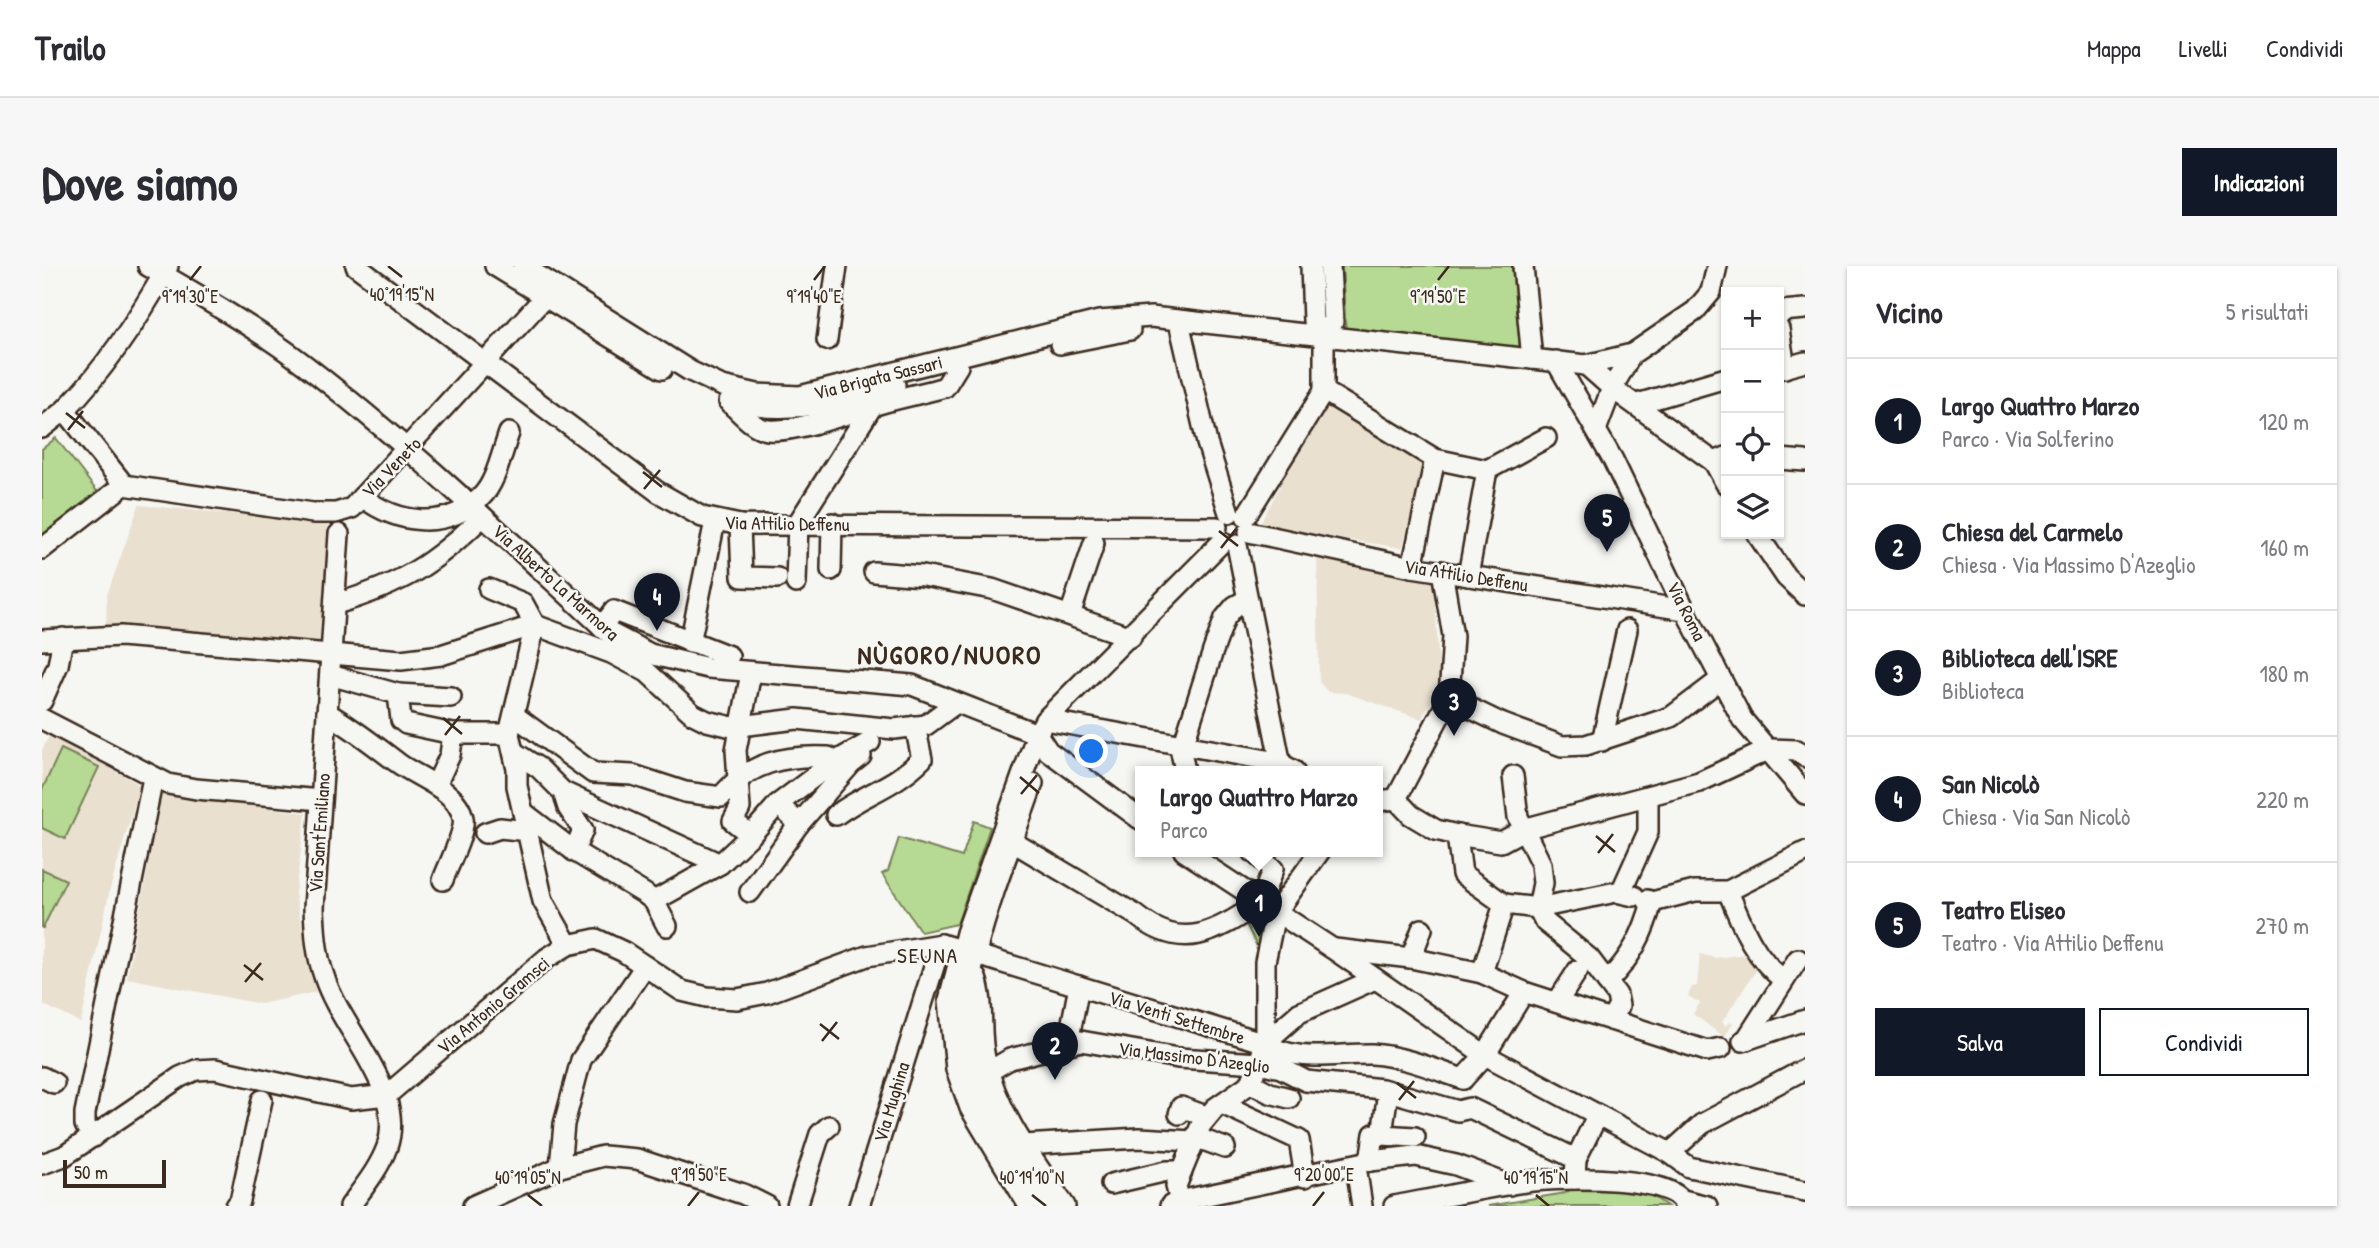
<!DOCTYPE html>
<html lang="it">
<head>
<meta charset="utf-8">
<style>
	body { margin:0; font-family:"Patrick Hand",sans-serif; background:#f7f7f7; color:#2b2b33 }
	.controls { position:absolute; right:21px; top:21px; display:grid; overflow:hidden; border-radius:0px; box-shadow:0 2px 5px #0004 }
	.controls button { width:63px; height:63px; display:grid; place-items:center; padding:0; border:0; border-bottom:2px solid #e1e1e2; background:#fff; color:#2b2b33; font:35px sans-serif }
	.scale { position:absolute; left:21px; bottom:18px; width:103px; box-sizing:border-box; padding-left:7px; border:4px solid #3b2a1e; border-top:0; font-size:19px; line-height:24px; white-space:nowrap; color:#3b2a1e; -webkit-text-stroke:5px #f6f6f2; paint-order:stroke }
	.you { position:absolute; left:1050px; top:486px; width:24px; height:24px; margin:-18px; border:5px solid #fff; border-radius:50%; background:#1a73e8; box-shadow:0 0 0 10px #1a73e833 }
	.badge { display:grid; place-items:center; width:46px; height:46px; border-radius:50%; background:#111827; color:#fff; font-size:23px; font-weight:700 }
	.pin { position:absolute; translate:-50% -58px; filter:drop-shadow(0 2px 4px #0008) }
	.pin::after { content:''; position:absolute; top:37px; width:24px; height:21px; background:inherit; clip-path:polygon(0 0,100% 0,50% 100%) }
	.popup { position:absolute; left:1093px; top:500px; width:248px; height:91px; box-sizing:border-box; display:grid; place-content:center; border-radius:0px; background:#fff; filter:drop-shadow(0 2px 5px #0005); font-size:23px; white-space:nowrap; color:#7c7c81 }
	.popup b { font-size:26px; color:#2b2b33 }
	.popup::after { content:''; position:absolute; left:50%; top:100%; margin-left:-14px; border:14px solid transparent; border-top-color:#fff }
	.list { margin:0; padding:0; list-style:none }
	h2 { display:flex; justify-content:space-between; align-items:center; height:91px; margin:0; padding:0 28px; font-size:30px }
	h2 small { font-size:23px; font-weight:400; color:#7c7c81 }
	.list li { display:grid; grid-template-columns:46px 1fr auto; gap:21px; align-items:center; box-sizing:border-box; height:126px; padding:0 28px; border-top:2px solid #e1e1e2 }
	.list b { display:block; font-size:26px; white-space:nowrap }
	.list p { margin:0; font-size:23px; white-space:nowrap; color:#7c7c81 }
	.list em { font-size:23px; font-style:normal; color:#7c7c81 }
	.actions { display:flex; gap:14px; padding:21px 28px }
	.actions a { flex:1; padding:16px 0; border:2px solid #111827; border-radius:0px; text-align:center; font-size:24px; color:#111827 }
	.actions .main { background:#111827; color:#fff }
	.icon { flex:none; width:38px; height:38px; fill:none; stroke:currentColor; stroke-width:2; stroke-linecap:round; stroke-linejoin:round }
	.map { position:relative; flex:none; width:1763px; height:940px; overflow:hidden; border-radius:0px }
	header { display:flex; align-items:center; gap:42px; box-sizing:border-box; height:98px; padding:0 35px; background:#fff; border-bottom:2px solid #e1e1e2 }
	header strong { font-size:33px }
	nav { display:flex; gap:38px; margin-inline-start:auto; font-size:24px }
	.intro { display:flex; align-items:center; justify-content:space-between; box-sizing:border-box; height:168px; padding:0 42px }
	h1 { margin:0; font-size:49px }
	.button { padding:18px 32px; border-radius:0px; background:#111827; color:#fff; font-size:24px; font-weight:700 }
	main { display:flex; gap:42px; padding:0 42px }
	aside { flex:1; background:#fff; border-radius:0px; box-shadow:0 2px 5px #0004 }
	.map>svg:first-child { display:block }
	.built { fill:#e9e0d0 }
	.green { fill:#b6d993; stroke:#788258; stroke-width:2 }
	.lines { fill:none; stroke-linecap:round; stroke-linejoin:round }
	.minor-casing { stroke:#3b2a1e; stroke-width:24 }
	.minor { stroke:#f6f6f2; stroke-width:19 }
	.ticks { fill:none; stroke:#3b2a1e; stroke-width:2.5 }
	.labels { text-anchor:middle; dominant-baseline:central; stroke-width:5; stroke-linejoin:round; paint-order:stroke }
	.street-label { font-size:19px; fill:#3b2a1e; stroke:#f6f6f2 }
	.neighbourhood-label { font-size:21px; letter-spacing:2px; fill:#3b2a1e; stroke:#f6f6f2 }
	.district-label { font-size:26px; font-weight:bold; letter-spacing:2px; fill:#3b2a1e; stroke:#f6f6f2 }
	.ticks-label { font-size:18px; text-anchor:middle; fill:#3b2a1e; stroke:#f6f6f2; stroke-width:5; stroke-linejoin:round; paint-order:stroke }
</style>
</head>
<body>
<header>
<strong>Trailo</strong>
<nav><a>Mappa</a><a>Livelli</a><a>Condividi</a></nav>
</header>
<div class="intro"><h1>Dove siamo</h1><a class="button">Indicazioni</a></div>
<main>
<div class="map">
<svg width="1763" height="940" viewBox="0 0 1763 940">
	<rect width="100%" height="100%" fill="#f6f6f2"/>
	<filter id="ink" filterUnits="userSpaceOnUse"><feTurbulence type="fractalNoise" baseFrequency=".0143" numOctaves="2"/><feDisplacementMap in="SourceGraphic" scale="14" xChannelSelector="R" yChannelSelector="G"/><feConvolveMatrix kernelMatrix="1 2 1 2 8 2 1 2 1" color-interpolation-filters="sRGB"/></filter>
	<g filter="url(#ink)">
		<!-- built -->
		<g class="built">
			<path d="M1281 138 1382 198 1360 282 1217 260Z"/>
			<path d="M97 239 286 257 278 375 64 359 65 329Z"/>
			<path d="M1275 288 1392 317 1398 421 1379 453 1304 427 1286 426 1277 416Z"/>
			<path d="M8 468 98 519 68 623 39 757 0 738V484Z"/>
			<path d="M120 527 264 547 253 628 274 726 219 738 85 712Z"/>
			<path d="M1712 687 1718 698 1680 756 1684 760 1687 756 1691 758 1682 771 1651 748 1658 737 1646 730 1650 721 1655 720 1658 688 1673 692Z"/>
		</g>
		<!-- green -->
		<g class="green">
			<path d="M1300 0H1470L1478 81 1304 66Z"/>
			<path d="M14 172 57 228 0 272V183Z"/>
			<path d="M19 483 57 501 23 573 0 562V524Z"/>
			<path d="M932 555 948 561 915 658 879 666 840 608 846 605 857 572 920 591Z"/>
			<path d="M0 603 24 614 1 662H0Z"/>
			<path d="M1211 650 1224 652 1220 691 1203 656Z"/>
			<path d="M1537 918 1609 929 1625 940H1446L1523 927Z"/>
		</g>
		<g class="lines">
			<defs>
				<g id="minor">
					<path d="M106 0C160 31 214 62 263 99 370 181 467 275 566 366L608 388 666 402 870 419 995 468"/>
					<path d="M314 0 616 226 660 251 698 259 1175 261"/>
					<path d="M453 0 620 103"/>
					<path d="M481 0 648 105 680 120 715 128 758 130 1057 55 1109 51 1544 99 1590 88 1653 45 1669 26 1675 0"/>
					<path d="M1269 0 1271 55 1282 72"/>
					<path d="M1481 0 1490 93"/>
					<path d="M1737 50 1740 45 1763 43"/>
					<path d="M1137 56 1165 177 1187 247"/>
					<path d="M1737 63 1743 102"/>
					<path d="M785 74 795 0"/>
					<path d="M1018 78 1088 64"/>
					<path d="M1514 95 1571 194 1643 344 1700 453 1763 528"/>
					<path d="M1544 99 1570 122 1672 196 1684 191"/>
					<path d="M1737 103 1763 96"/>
					<path d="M1282 125 1393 193 1445 204"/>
					<path d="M1282 125V72L1291 56 1288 0"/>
					<path d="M687 136C698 146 710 162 726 164 751 167 805 148 830 140 854 132 879 128 903 121L916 100"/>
					<path d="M694 137C751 149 799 136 853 119"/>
					<path d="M1595 138 1684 112"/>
					<path d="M23 144C65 101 97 52 126 0"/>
					<path d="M0 162 23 144 82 219 0 283"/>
					<path d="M1554 164 1570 122 1590 88"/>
					<path d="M1737 193 1763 195"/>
					<path d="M1672 196 1684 218"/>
					<path d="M1445 204 1504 172"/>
					<path d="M82 219 271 247H294L310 242 510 23"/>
					<path d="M320 231C356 258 404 265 439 231 454 217 460 186 467 167"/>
					<path d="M1204 250 1282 125"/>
					<path d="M698 259 700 311 735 312"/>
					<path d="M1207 266 1370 301 1643 344"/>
					<path d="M297 268 272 642C273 665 274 688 282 710 298 763 365 824 345 881 337 903 321 922 308 940"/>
					<path d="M1715 268 1744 311 1763 329"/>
					<path d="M1195 279 1240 504"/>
					<path d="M1370 301 1393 193"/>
					<path d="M789 304 790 257"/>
					<path d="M832 306 881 310 950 323 1089 371"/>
					<path d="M1426 310 1445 204"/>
					<path d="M754 317 756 257 831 139"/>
					<path d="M447 323 481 337 493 359"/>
					<path d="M294 338C360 318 391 299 440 251"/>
					<path d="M1028 349 1052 277"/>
					<path d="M493 359 467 468 475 503V520L501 635 526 679"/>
					<path d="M560 361 572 345 687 390"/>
					<path d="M0 374 79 370 359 394 399 389 493 359 569 387 605 406 651 448 665 455 690 461 755 453 852 463 884 459 914 437"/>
					<path d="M648 377 673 255"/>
					<path d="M709 407 694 484 698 542 691 555 709 569"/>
					<path d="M288 409 356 428 359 454 364 458 411 468H467"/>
					<path d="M356 428 409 431"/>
					<path d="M1407 432 1461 458 1520 480 1544 479 1629 451 1679 413"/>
					<path d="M0 435 16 399 21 372"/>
					<path d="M285 447C311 462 332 479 356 497 376 512 416 524 421 552 424 565 406 600 401 614"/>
					<path d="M473 450 551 507 591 509 643 526 679 531C707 496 743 489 786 491L789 498"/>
					<path d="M0 453 126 518 154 523 279 534"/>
					<path d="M1003 454 1236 496 1252 505"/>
					<path d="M995 468 1006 485 1098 553"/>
					<path d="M1560 475 1585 364"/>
					<path d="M472 486 497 502 521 526 678 598"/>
					<path d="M1143 505 1139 486 1171 385 1183 352 1193 340 1204 334"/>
					<path d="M1471 510 1476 551 1499 598 1501 617 1496 642"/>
					<path d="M991 517C966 593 906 721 929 800 944 851 976 896 1005 940"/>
					<path d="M394 519 408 489 411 468"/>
					<path d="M521 526 526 542 541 564 532 585"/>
					<path d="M1354 533 1369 549 1394 564 1415 569 1459 576 1485 562 1657 516 1728 483 1755 484 1763 491"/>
					<path d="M1354 533 1407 432 1411 370 1400 305"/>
					<path d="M1336 535 1354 533"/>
					<path d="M736 538 757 558 809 498 819 490"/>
					<path d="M481 546 532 585 603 628 612 635 625 660"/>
					<path d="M794 549C824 527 852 521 880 493L873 460"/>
					<path d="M443 567 458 562 485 565"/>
					<path d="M1415 569 1420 608 1462 638"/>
					<path d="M961 570 1094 649C1141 687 1173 666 1218 637"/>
					<path d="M1142 585 1291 683 1443 789 1628 887 1647 901 1763 925"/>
					<path d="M1210 585 1231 603 1218 637"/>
					<path d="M1686 625C1700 659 1712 692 1742 714"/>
					<path d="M708 626 757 558"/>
					<path d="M1579 626 1606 566V531"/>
					<path d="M1605 634 1610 636 1653 625H1686L1763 586"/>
					<path d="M612 635 678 598 709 569 736 538 789 498 828 476"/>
					<path d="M1496 642 1503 656 1547 692 1575 729 1577 740 1569 754"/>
					<path d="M1293 683 1369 692 1440 707 1482 726 1665 785 1679 782"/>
					<path d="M1369 692 1380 663"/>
					<path d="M1440 707 1462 638 1496 642 1574 626 1592 630"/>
					<path d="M934 712C943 738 937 765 943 792 955 847 992 895 1023 940"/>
					<path d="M1565 716C1589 692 1601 669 1610 636"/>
					<path d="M1516 735 1536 704"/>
					<path d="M1704 774 1756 693"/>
					<path d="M1701 775 1763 754"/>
					<path d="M1026 777 1037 720"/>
					<path d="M1223 777 1257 747 1333 713"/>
					<path d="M946 806 968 793 1039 775 1136 792 1217 797 1239 802 1264 815 1340 823 1416 845 1428 842 1534 893 1533 913"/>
					<path d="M0 811 12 817"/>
					<path d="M1421 813 1443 789 1482 726"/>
					<path d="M1209 817 1228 827 1247 832"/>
					<path d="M1180 838 1257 874 1263 911"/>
					<path d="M1137 848 1139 841 1164 850"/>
					<path d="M1340 869 1373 871"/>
					<path d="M51 871 43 859V847L111 512"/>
					<path d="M1153 871 1183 882"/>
					<path d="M982 879 1097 872 1151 875"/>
					<path d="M1628 887 1660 858 1763 803"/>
					<path d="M1534 893 1555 850"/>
					<path d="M1328 895 1332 868 1340 869 1346 825"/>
					<path d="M0 898 22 890 138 811 154 804 173 803 309 833 345 829 505 692 526 679 554 673 582 686 640 725 665 731 695 733 725 727 825 690 899 678 1223 777C1252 798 1296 787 1330 788 1360 790 1392 803 1421 813"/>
					<path d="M1314 900 1320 940"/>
					<path d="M518 901 522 858 539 794 603 700"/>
					<path d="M1069 918 1125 905H1140"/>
					<path d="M1641 934 1665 940"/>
					<path d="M194 940 198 935 220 834"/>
					<path d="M431 940 518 901 561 890 595 893 701 928 725 940"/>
					<path d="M755 940 778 868 787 860"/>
					<path d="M817 940 899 678"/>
					<path d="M987 940 928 842 914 803 907 734 924 667 995 468 1003 454 1180 276"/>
					<path d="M1128 940 1137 935 1328 895 1374 890 1414 899 1467 919"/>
					<path d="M1139 940 1134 920 1159 859 1173 842 1209 817 1217 797 1223 777V696L1233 648 1278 585"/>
					<path d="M1352 940C1398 932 1444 921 1490 915 1517 912 1638 908 1642 940"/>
				</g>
			</defs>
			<!-- minor casing -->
			<use href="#minor" class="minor-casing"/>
			<!-- minor -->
			<use href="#minor" class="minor"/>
		</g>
	</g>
	<!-- ticks -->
	<path class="ticks" d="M346 0 360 11M148 14 159 0M772 14 783 0M1396 14 1407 0M24 147 43 162M26 164 41 145M601 206 620 221M602 223 618 204M1177 265 1196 280M1179 282 1194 263M401 452 420 468M403 469 418 450M978 511 997 527M979 528 995 509M1554 570 1573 586M1556 587 1571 568M202 699 221 714M203 716 219 697M778 758 797 773M780 775 795 756M1355 817 1374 832M1357 834 1372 815M486 929 500 940M990 929 1004 940M1494 929 1507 940M646 940 657 926M1271 940 1282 926"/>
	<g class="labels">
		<!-- street labels -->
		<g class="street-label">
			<text transform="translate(836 111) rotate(-14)">Via Brigata Sassari</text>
			<text transform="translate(349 201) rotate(-46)">Via Veneto</text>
			<text transform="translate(745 257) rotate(1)">Via Attilio Deffenu</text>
			<text transform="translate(1424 309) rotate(9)">Via Attilio Deffenu</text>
			<text transform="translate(514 316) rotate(42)">Via Alberto La Marmora</text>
			<text transform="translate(1645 345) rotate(63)">Via Roma</text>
			<text transform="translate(277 567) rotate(-86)">Via Sant'Emiliano</text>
			<text transform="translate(451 739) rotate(-40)">Via Antonio Gramsci</text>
			<text transform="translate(1135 751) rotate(17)">Via Venti Settembre</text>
			<text transform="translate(1152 791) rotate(7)">Via Massimo D'Azeglio</text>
			<text transform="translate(849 836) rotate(-73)">Via Mughina</text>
		</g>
		<!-- neighbourhood labels -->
		<g class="neighbourhood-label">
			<text x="886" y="689">SEUNA</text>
		</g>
		<!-- district labels -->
		<g class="district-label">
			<text x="908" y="388">NÙGORO/NUORO</text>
		</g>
	</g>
	<g class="ticks-label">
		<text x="360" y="35">40°19'15"N</text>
		<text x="148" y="37">9°19'30"E</text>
		<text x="772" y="37">9°19'40"E</text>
		<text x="1396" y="37">9°19'50"E</text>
		<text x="657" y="915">9°19'50"E</text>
		<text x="1282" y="915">9°20'00"E</text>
		<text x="486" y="918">40°19'05"N</text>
		<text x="990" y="918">40°19'10"N</text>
		<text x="1494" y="918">40°19'15"N</text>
	</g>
</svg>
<div class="controls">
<button>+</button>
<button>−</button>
<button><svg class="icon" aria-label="locate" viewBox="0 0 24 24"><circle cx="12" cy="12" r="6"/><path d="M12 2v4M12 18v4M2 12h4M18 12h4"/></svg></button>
<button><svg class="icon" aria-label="layers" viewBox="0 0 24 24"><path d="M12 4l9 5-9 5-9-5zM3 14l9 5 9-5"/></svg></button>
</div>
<div class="scale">50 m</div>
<div class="you"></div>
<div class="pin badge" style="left:1217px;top:671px">1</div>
<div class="popup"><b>Largo Quattro Marzo</b>Parco</div>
<div class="pin badge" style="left:1013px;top:814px">2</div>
<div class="pin badge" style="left:1412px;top:470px">3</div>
<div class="pin badge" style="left:615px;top:365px">4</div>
<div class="pin badge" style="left:1565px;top:286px">5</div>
</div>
<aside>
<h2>Vicino<small>5 risultati</small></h2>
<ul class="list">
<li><span class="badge">1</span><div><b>Largo Quattro Marzo</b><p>Parco · Via Solferino</p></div><em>120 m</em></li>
<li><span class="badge">2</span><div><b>Chiesa del Carmelo</b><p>Chiesa · Via Massimo D'Azeglio</p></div><em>160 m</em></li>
<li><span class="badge">3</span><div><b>Biblioteca dell'ISRE</b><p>Biblioteca</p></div><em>180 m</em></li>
<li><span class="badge">4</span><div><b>San Nicolò</b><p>Chiesa · Via San Nicolò</p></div><em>220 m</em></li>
<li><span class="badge">5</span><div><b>Teatro Eliseo</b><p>Teatro · Via Attilio Deffenu</p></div><em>270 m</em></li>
</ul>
<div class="actions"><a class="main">Salva</a><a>Condividi</a></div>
</aside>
</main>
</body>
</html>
